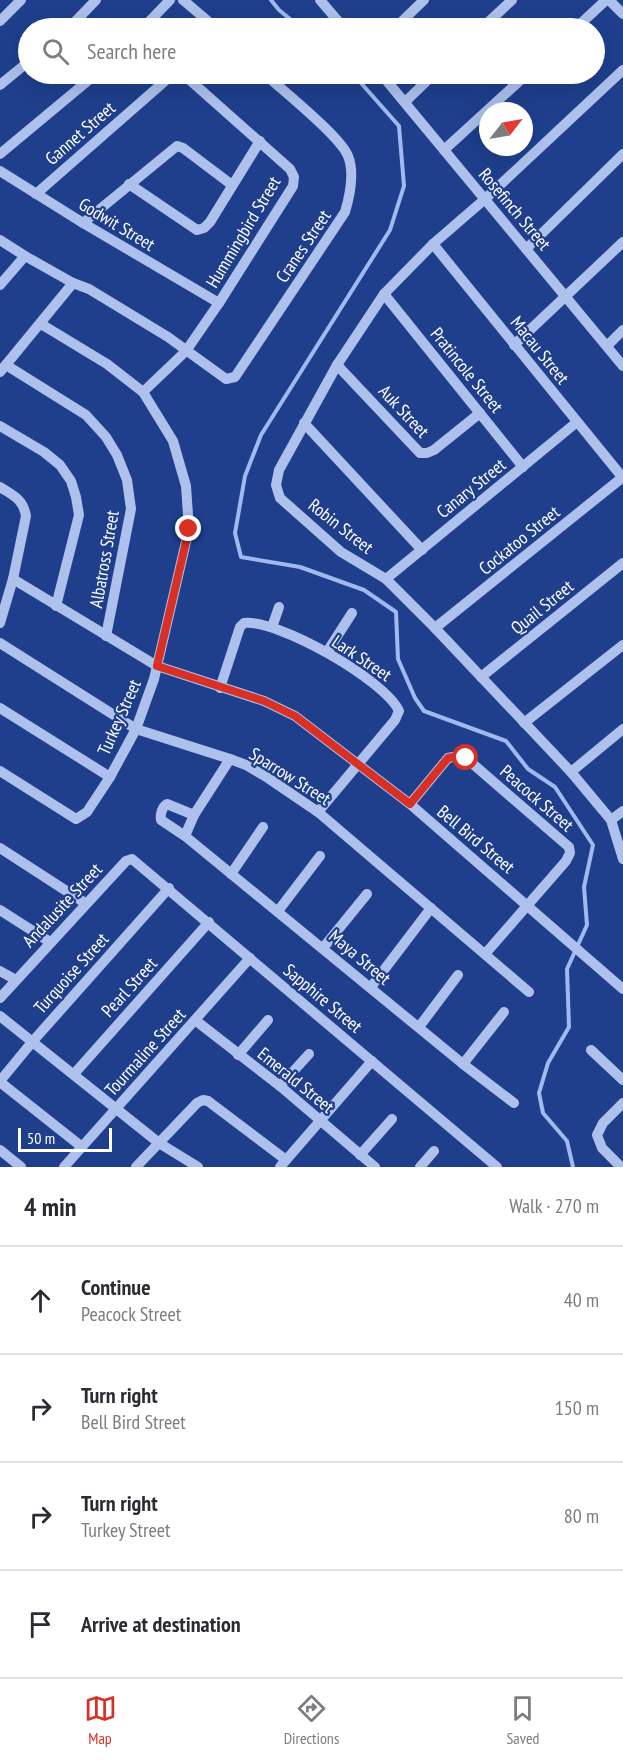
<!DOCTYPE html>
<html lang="en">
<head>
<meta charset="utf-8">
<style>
	body { margin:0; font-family:"PT Sans Narrow",sans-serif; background:#f7f7f7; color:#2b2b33 }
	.compass { position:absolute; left:479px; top:102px; width:54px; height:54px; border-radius:50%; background:#fff; box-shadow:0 6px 24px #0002; rotate:59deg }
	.scale { position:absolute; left:18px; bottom:15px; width:94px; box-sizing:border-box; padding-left:6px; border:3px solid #fff; border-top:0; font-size:16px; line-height:21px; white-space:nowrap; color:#fff; -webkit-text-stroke:4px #1f3f8d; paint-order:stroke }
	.stop { position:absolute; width:18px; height:18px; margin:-14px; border:4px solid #d93025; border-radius:50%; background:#fff }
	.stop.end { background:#d93025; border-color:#fff; box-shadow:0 2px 6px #0008 }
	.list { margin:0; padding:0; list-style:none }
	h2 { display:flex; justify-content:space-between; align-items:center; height:78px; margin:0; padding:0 24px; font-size:26px }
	h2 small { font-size:20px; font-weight:400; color:#7c7c81 }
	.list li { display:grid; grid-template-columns:39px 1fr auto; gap:18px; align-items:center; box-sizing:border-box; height:108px; padding:0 24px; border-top:2px solid #e1e1e2 }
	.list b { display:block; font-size:22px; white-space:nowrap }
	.list p { margin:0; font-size:20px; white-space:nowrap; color:#7c7c81 }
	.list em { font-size:20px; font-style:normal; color:#7c7c81 }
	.icon { flex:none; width:33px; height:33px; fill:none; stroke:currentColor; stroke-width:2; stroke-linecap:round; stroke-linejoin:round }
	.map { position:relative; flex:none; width:623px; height:1167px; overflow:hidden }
	.search { position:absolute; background:#fff; box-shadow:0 6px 24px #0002; left:18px; right:18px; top:18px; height:66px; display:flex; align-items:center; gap:15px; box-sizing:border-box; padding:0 21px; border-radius:33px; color:#7c7c81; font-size:22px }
	.sheet { height:510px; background:#fff }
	nav { display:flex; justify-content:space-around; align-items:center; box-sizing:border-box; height:84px; border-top:2px solid #e1e1e2; background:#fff; font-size:16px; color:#7c7c81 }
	nav a { display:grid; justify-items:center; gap:3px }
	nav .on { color:#d93025 }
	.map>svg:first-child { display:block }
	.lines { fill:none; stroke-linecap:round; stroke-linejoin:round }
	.stream { stroke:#a1b9ee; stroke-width:4 }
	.minor { stroke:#adc1ec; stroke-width:10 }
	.route { stroke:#d93025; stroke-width:8 }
	.labels { text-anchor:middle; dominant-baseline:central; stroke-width:4.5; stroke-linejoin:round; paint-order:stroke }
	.street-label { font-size:18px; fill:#fff; stroke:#1f3f8d }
</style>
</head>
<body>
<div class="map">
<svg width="623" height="1167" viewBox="0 0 623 1167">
	<rect width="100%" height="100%" fill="#1f3f8d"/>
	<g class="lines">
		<!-- stream -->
		<g class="stream">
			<path d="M271 0 279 10 301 28"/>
			<path d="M353 74 399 126 404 186 390 230 261 435 245 476 235 533 241 557 300 567 364 590 396 612 398 659 415 698 424 711 506 741 528 769 555 787 593 845 584 887 587 925 567 969 569 1027 548 1063 539 1093 543 1113 567 1141 573 1167"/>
		</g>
		<!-- minor -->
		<g class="minor">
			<path d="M183 0 216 28"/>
			<path d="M320 0 344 28"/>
			<path d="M609 0 623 14"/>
			<path d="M0 21 21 0"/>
			<path d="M69 28 96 0"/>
			<path d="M143 28 170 0"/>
			<path d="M395 28 424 0"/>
			<path d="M482 28 512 0"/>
			<path d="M576 28 606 0"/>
			<path d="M623 70 485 199 433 244 384 294 337 365 279 470 276 485 280 498 341 552 386 579 435 628 571 772 611 820 623 859"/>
			<path d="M381 74 623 366"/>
			<path d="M0 85 28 62"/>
			<path d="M405 102 434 74"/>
			<path d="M444 150 527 74"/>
			<path d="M0 154 96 74"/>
			<path d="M0 171 83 223 219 303"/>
			<path d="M129 184 197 230 204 228 210 222 260 141"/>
			<path d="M36 194 173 74"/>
			<path d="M83 223 177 146 183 148 232 185"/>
			<path d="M0 240 25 256 73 283 89 289 168 337 226 379 235 377 345 212C350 195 355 173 348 156 340 136 283 91 265 74"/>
			<path d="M433 244 623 478"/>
			<path d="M526 249 623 154"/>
			<path d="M0 285 25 256"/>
			<path d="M384 294 523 467"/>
			<path d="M514 345 623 242"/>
			<path d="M607 346 623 330"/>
			<path d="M6 365 86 415 106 437 117 455 127 480 131 509 106 636"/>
			<path d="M337 365 420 453H427L434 450 480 413"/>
			<path d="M0 372 73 283"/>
			<path d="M143 392 186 351 219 303 293 186 294 177 290 169 183 74"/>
			<path d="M304 423 422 550"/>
			<path d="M0 426 44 452 60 465 71 481 76 497 79 515 56 606"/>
			<path d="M0 487C14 496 23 499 26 516L13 579 0 623"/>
			<path d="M13 579 157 666 264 701 295 716 410 804 623 989"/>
			<path d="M386 579 577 422"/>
			<path d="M272 627 279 607"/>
			<path d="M435 628 623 477"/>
			<path d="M0 643 136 729 230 759 246 765 268 778 318 812 529 992"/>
			<path d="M327 652 352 613"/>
			<path d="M481 677 623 563"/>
			<path d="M220 688 240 627 244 623C278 619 385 680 399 711L395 720 318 812"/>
			<path d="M0 708 110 777"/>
			<path d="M524 723 623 645"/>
			<path d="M0 771 76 819 87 812 110 777 136 729 154 679 189 529 186 486 173 441 143 392 107 364 41 324"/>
			<path d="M571 772 623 729"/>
			<path d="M410 804 448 758 458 756 466 758 569 847 570 853 566 861 485 954"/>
			<path d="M194 815 167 804C162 807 160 814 161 820L185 836 463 1064 514 1103"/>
			<path d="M611 820 623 811"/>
			<path d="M185 836 194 815 230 759"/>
			<path d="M0 848 85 903"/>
			<path d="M231 874 263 827"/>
			<path d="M0 910 50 942"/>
			<path d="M278 911 320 856"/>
			<path d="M323 948 367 894"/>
			<path d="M0 971 16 980"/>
			<path d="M371 987 431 908"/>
			<path d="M0 998 126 861 132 859 497 1167"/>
			<path d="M0 1016 159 1143 198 1167"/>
			<path d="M195 1020 280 1086 375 1167"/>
			<path d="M419 1027 458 975"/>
			<path d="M591 1050 623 1080"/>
			<path d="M238 1055 268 1020"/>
			<path d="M463 1064 504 1012"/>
			<path d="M74 1074 209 922"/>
			<path d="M0 1081 33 1041 169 888"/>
			<path d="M0 1082 82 1147"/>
			<path d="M280 1086 309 1054"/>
			<path d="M0 1150 21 1167"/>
			<path d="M360 1155 392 1119"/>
			<path d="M64 1167 250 958"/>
			<path d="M136 1167 197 1103 203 1100 208 1101 286 1160"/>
			<path d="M280 1167 372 1061"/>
			<path d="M420 1167 434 1151"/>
			<path d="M621 1167 602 1148 597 1135 603 1123 623 1103"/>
		</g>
	</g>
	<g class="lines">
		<!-- route -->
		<path class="route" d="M189 529 157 666 264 701 295 716 410 804 448 758 458 756 466 758"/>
	</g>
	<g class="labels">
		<!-- street labels -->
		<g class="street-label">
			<text transform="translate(80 133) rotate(-41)">Gannet Street</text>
			<text transform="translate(515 209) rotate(50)">Rosefinch Street</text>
			<text transform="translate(117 224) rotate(31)">Godwit Street</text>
			<text transform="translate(243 232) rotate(-59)">Hummingbird Street</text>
			<text transform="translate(303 246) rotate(-56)">Cranes Street</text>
			<text transform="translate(540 350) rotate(51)">Macau Street</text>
			<text transform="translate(467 370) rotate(51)">Pratincole Street</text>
			<text transform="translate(404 411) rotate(47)">Auk Street</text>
			<text transform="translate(471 488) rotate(-39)">Canary Street</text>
			<text transform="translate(341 526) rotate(38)">Robin Street</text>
			<text transform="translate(519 540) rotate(-39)">Cockatoo Street</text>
			<text transform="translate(104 559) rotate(-80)">Albatross Street</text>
			<text transform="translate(542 607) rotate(-39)">Quail Street</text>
			<text transform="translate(362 658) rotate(34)">Lark Street</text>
			<text transform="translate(119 717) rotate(-66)">Turkey Street</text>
			<text transform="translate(290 776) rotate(32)">Sparrow Street</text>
			<text transform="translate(537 798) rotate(41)">Peacock Street</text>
			<text transform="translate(476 839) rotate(40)">Bell Bird Street</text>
			<text transform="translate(62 905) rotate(-47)">Andalusite Street</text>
			<text transform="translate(360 957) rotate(40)">Maya Street</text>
			<text transform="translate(71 973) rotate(-48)">Turquoise Street</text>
			<text transform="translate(129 987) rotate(-48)">Pearl Street</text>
			<text transform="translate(323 998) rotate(40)">Sapphire Street</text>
			<text transform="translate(145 1052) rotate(-48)">Tourmaline Street</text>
			<text transform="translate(296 1080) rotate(39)">Emerald Street</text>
		</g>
	</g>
</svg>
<svg class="compass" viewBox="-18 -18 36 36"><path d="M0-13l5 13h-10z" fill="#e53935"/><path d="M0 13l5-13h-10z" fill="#7c7c81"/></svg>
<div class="scale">50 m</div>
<div class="stop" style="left:466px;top:758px"></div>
<div class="stop end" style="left:189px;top:529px"></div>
<div class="search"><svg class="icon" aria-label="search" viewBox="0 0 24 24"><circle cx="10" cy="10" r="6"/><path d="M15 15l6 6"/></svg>Search here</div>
</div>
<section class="sheet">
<h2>4 min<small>Walk · 270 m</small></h2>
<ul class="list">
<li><svg class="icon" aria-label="ahead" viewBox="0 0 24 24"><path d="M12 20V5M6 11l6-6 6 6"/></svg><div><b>Continue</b><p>Peacock Street</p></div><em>40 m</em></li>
<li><svg class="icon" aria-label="right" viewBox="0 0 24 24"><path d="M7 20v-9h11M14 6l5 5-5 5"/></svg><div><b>Turn right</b><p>Bell Bird Street</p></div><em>150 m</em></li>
<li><svg class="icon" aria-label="right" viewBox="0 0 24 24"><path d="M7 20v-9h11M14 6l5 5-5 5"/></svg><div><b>Turn right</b><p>Turkey Street</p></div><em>80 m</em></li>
<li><svg class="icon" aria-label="arrive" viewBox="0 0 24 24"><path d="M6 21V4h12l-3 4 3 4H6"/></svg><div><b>Arrive at destination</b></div></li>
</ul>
</section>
<nav>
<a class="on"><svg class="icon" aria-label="map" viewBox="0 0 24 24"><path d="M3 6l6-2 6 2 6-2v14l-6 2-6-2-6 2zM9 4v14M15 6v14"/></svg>Map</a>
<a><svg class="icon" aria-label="directions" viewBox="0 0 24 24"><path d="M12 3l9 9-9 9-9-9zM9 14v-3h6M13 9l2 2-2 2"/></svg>Directions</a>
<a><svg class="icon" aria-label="saved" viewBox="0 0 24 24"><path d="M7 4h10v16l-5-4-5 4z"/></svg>Saved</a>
</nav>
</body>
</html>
